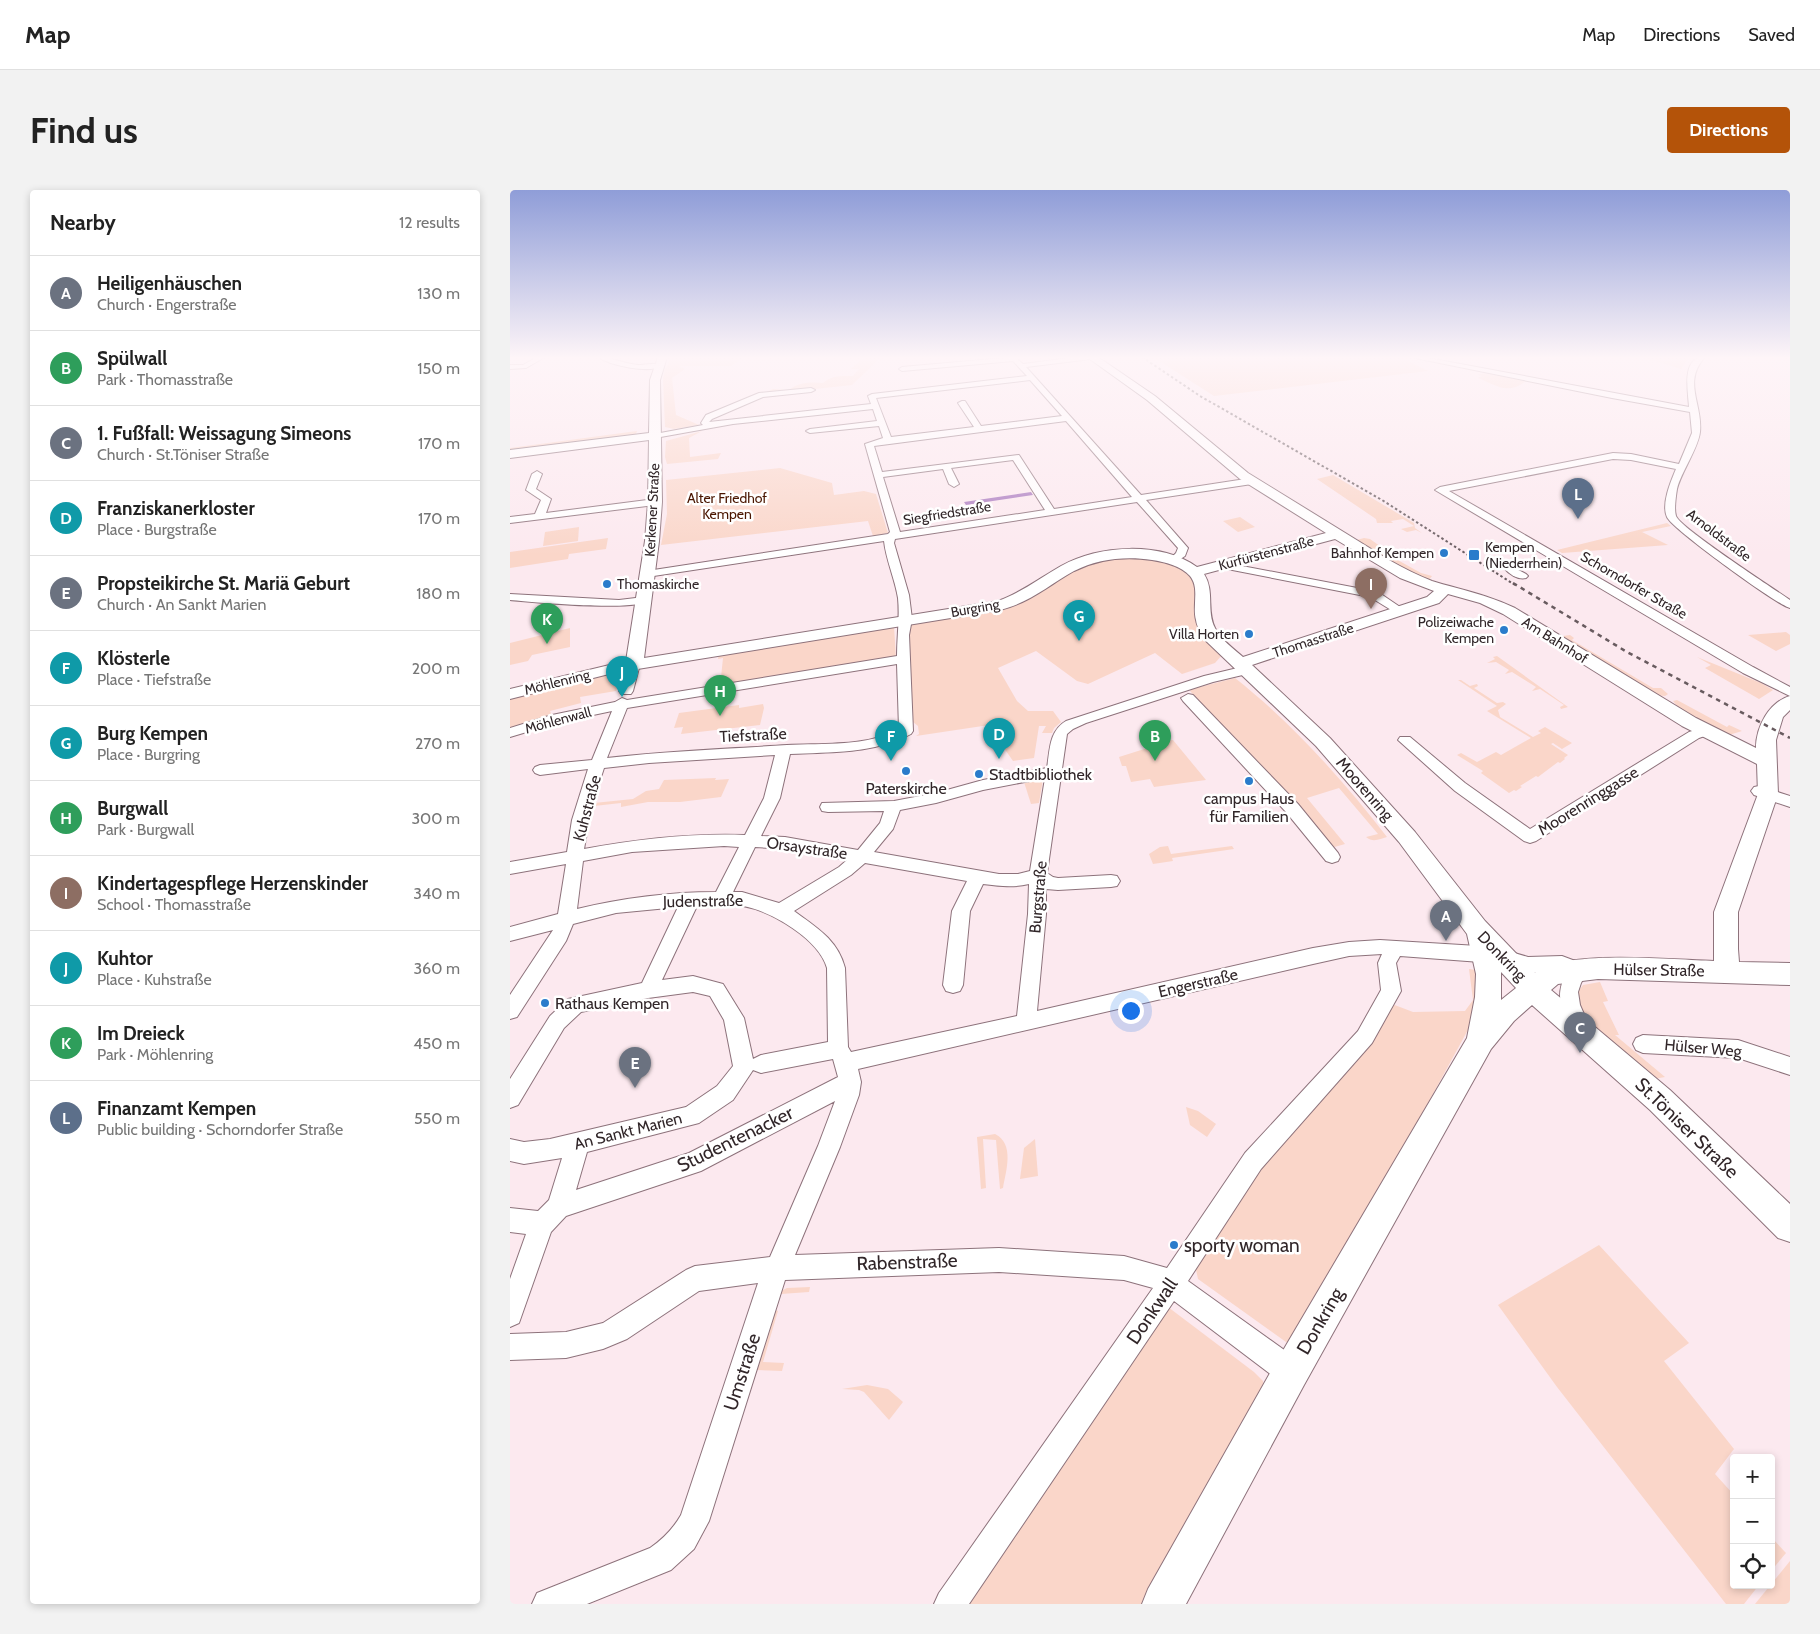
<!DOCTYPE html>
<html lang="en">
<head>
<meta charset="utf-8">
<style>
	body { margin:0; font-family:Cabin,sans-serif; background:#f2f2f2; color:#222 }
	.controls { position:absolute; right:15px; bottom:15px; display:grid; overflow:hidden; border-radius:5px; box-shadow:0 2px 8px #0003 }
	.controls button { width:45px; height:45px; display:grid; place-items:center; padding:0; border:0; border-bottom:1px solid #e0e0e0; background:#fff; color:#222; font:25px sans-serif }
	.you { position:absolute; left:620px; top:820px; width:18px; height:18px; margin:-12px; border:4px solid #fff; border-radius:50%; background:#1a73e8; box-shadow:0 0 0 8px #1a73e833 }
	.badge { display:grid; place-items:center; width:32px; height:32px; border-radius:50%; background:#b45309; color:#fff; font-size:16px; font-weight:700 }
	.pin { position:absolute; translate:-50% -41px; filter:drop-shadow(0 1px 2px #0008) }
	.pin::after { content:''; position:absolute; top:26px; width:18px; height:15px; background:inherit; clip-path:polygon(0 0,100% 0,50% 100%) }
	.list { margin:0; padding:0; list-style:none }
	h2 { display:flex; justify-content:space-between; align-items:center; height:65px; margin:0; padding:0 20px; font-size:21px }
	h2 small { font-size:16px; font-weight:400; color:#767676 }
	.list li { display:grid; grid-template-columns:32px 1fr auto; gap:15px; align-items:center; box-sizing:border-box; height:75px; padding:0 20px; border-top:1px solid #e0e0e0 }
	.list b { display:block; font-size:19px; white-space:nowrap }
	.list p { margin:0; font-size:16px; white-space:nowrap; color:#767676 }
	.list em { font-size:16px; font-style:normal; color:#767676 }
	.icon { flex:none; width:28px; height:28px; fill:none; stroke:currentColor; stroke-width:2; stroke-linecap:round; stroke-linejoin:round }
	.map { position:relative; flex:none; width:1280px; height:1414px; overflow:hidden; border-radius:5px }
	header { display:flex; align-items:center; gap:30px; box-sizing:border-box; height:70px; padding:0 25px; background:#fff; border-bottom:1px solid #e0e0e0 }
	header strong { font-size:24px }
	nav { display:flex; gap:28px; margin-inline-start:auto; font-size:18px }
	.intro { display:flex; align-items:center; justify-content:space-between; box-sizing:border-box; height:120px; padding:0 30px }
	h1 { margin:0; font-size:35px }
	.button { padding:12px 22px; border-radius:5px; background:#b45309; color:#fff; font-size:18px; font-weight:700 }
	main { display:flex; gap:30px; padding:0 30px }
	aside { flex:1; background:#fff; border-radius:5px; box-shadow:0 2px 8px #0003 }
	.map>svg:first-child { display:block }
	.green { fill:#fad6c9 }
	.water { fill:#aa7abf }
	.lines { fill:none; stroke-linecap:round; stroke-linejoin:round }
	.street-casing { stroke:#8d727b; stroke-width:2 }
	.secondary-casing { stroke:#8d727b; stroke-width:2 }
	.street { fill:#fff; fill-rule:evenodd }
	.secondary { fill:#fff; fill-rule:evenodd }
	.rail-far1 { stroke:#685b5f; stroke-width:2; stroke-dasharray:2.5 2.5; stroke-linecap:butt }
	.rail { stroke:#685b5f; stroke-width:2.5; stroke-dasharray:4.5 4.5; stroke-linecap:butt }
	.poi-dot { fill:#2a7ccb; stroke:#fff; stroke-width:2 }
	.labels { text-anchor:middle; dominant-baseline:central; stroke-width:5; stroke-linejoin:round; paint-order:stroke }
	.far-park-label { font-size:14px; fill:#4a1601; stroke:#fff }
	.far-street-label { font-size:14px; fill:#312629; stroke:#fff }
	.far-poi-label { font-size:14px; fill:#312629; stroke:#fff; text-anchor:end }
	.street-label { font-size:16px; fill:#312629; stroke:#fff }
	.poi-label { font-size:16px; fill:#312629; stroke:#fff; text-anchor:start }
	.near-street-label { font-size:19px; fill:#312629; stroke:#fff }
	.near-poi-label { font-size:19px; fill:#312629; stroke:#fff; text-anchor:start }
</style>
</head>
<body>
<header>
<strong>Map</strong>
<nav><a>Map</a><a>Directions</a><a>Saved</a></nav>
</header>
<div class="intro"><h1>Find us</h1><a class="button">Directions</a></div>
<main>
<aside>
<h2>Nearby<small>12 results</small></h2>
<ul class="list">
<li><span class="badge" style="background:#6b7280">A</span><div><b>Heiligenhäuschen</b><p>Church · Engerstraße</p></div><em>130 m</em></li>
<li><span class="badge" style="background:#2e9e5b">B</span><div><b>Spülwall</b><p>Park · Thomasstraße</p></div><em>150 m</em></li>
<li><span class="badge" style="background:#6b7280">C</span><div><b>1. Fußfall: Weissagung Simeons</b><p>Church · St.Töniser Straße</p></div><em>170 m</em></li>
<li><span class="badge" style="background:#0f9aa8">D</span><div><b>Franziskanerkloster</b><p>Place · Burgstraße</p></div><em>170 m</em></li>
<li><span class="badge" style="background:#6b7280">E</span><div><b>Propsteikirche St. Mariä Geburt</b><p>Church · An Sankt Marien</p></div><em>180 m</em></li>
<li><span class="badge" style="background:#0f9aa8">F</span><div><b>Klösterle</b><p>Place · Tiefstraße</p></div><em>200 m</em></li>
<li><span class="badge" style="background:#0f9aa8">G</span><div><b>Burg Kempen</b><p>Place · Burgring</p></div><em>270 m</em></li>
<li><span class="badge" style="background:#2e9e5b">H</span><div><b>Burgwall</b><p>Park · Burgwall</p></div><em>300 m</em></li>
<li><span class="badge" style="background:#8d6e63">I</span><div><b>Kindertagespflege Herzenskinder</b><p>School · Thomasstraße</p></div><em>340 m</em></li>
<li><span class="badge" style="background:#0f9aa8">J</span><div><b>Kuhtor</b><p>Place · Kuhstraße</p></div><em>360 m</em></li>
<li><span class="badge" style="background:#2e9e5b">K</span><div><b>Im Dreieck</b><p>Park · Möhlenring</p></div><em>450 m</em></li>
<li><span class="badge" style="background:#5c6f8a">L</span><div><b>Finanzamt Kempen</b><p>Public building · Schorndorfer Straße</p></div><em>550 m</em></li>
</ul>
</aside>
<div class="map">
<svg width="1280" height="1414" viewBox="0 0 1280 1414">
	<rect width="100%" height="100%" fill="#fce9ef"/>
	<!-- green -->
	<g class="green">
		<path d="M162 167H234L221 176H169L175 179 162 188 166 225 189 235 164 239 155 237 153 188 155 179Z"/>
		<path d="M361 167H371L342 195 250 205 263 199 279 200C289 192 301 192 313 193 322 185 332 186 343 186L349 179H341L352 169H358Z"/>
		<path d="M643 167H896L892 168 918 181 704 206Z"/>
		<path d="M1132 167H1173L1178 168 1171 179Z"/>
		<path d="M974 183 1016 191C997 205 988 196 968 188L972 186 968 185Z"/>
		<path d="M127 241 125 246 0 262V258Z"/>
		<path d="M192 241 179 248 180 267 211 263 208 269 157 274 155 267 156 251Z"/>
		<path d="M270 278 322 293 324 305 354 301 366 304 378 343 363 346 358 331 151 355 157 324 156 290Z"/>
		<path d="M823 285 904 333 905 338 912 343 906 340 897 342 891 339 904 336 893 329 881 331 883 333H867L866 329 807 289Z"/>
		<path d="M730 327 745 337 728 342 713 331Z"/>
		<path d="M1157 333 1161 336 1132 342 1158 355 1052 363 1047 360Z"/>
		<path d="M69 337 68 351 33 356 35 342Z"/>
		<path d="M98 348 96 359 59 364 58 369 0 378V362Z"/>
		<path d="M854 348 860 349 874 359 872 360 886 367 884 368 911 383 922 386 918 391 904 386 843 351Z"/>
		<path d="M634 367 663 373 679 383 686 394 685 426 688 435 713 464 705 473 672 484 645 463 578 494 567 491 526 461 488 478 507 511 518 521H543L551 532 544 538 542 543H532L536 536H529L524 568 503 571 494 558 496 536H487L486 534 406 546 409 544 408 536 403 532 398 437 400 432 515 410 558 382 593 369Z"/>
		<path d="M384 436 386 468 210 497 213 468 208 469 209 464Z"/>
		<path d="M60 438V457L22 465 18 471 0 475V453Z"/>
		<path d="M1276 442 1280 445V454L1266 461 1238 445Z"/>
		<path d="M1060 445 1064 448 1062 450 1143 498H1151L1158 504 1155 506 1145 505 1054 450 1053 446Z"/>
		<path d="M987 466 1058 517 1051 519 1050 517 1054 515 1030 499 1022 501 1026 497 1002 482 995 484 999 480 986 472 977 473 985 469 983 467Z"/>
		<path d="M1187 467 1251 493 1263 500 1249 509 1195 478 1201 475Z"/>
		<path d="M112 479 106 501 70 507 71 513 40 521 42 526 0 540V507Z"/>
		<path d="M725 488C782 533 833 590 877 647 870 649 863 653 856 647L868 644 829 598 797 608 835 654 821 658 680 501 682 499Z"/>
		<path d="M948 490H951L960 496 967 494 968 496 964 498 987 513 993 512 996 514 988 520 990 527 1023 547 1031 543 1028 541 1035 537 1062 553 1052 559 1043 553 1041 554 1058 565 1054 568 1055 569 1050 573 1048 572 1028 587 1026 586 1010 596 1012 597 1006 601 1004 600 999 603 971 583 973 581 947 565 951 563 967 572 986 562 991 565 1021 548 977 521 987 516Z"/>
		<path d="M1167 510 1217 537 1219 535 1232 541 1219 545 1172 522 1163 511Z"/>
		<path d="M253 514 254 518 250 535 171 544 173 537 164 538 169 523 229 515V518Z"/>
		<path d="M663 550 696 590 644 597 640 589 621 592 616 576H612L609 567 647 555 645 552Z"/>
		<path d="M206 588 205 590 219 589 211 607 170 612H138L111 617V613L84 616V613L123 609 136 601 149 599 154 590Z"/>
		<path d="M533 589 529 613 521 614 514 592Z"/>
		<path d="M658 656 661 664 722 656 724 659 662 668 663 671 643 674 639 664 650 657Z"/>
		<path d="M959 779 973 781 959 838 789 1149 782 1153 776 1152 688 1089 685 1075 722 1017 787 928 882 814 903 822 955 821 963 810Z"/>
		<path d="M1090 792 1098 811 1093 812 1109 845H1105L1155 887 1139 890 1069 823 1064 807 1073 795Z"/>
		<path d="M676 917 688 921 706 934 697 947 680 935Z"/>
		<path d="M485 944C505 954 496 981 493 998L490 999 486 950 473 949 476 998 471 999 467 947Z"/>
		<path d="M525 949 528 986 510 989 514 958Z"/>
		<path d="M1089 1055 1179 1153 1154 1171 1224 1259 1205 1284 1224 1305V1395H1249L1234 1414H1216L1047 1197 988 1115Z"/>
		<path d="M300 1097 299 1102 271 1104 266 1120 268 1121 253 1172 274 1173 272 1181 245 1180 271 1101 277 1098Z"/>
		<path d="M658 1117 744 1182 753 1191 755 1201 636 1414H456Z"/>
		<path d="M357 1195 378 1199 393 1212 379 1230 354 1202 349 1200 332 1199Z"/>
		<path d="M1261 1347 1276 1363 1261 1381Z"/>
		<path d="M1280 1371V1414H1245Z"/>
	</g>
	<!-- water -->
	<path class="water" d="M521 302 523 305 456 315 454 312Z"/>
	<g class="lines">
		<defs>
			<g id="street">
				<path d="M27 167H35L16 178 0 179V175H13Z"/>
				<path d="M88 167C102 167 114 174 128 175 135 175 145 172 151 176 139 184 99 175 88 167Z"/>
				<path d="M505 167 513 174 567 167H584L581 169 516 177 631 305 742 288 747 291 742 294 636 310 678 358 675 366 663 374 658 371 666 363 668 358 627 312 385 349 384 353 399 405 402 429 399 445 403 541 401 544C365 564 320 562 280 564L270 608 251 646 275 647 348 660 370 633 374 621 318 622 312 621 310 617 312 613 384 611 426 603 473 590 537 578C540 560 539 541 556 531L694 486 736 476 741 477 742 480 741 483 703 492 576 533 563 539 557 544 537 683 543 687 548 688 601 685 607 686 610 691 607 696 601 697 548 700 536 699V724L527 821 803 758 839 752 870 750 984 757 1018 767 1052 766 1076 775 1078 780 1071 793 1068 802 1070 815 1080 838 1077 844 1070 847 1063 844C1052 821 1044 808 1056 783L1052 782 1018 783 984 773 890 766 886 773 891 801 862 853 751 979 678 1091 791 1172 794 1182 791 1192 781 1195 771 1192 664 1111 459 1414H424L429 1403 643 1098 614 1090 489 1082 275 1090 199 1331 184 1359 161 1380 77 1414H22L27 1403 140 1358C153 1349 163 1339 171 1325L248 1093 189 1101 117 1149 93 1159 56 1168 0 1170V1144L56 1142 93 1133 176 1080 185 1076 260 1067 308 956 325 911 191 981 56 1026 41 1042 9 1133 0 1137V1089L16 1044 0 1042V1018L28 1021 39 1010 52 968 14 974 0 971V949L14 952 40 949 176 917 207 896 223 876 214 830 200 806 183 802 138 808 71 822 54 838 8 915 0 918V889L40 826 58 809 132 793 168 717 106 723 63 734 56 751 7 827 0 829V805L43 740 0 751V737L48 724 56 674 0 684V672L57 662 62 630 78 579 30 585 25 583 23 580 25 577 30 575 82 570 102 521 50 532 0 547V538L42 525 105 512 112 508 117 510 387 466C387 446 390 428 388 408 385 389 376 370 374 351L137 387 131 384 137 381 378 344 380 342 355 254 373 248 369 236 300 243 296 241 300 239 367 231 363 219 223 234 145 248 141 246 145 244 193 235 191 233 196 225 249 203 301 198 305 200 301 202 253 207 202 229 199 232 361 214 358 206 362 204 517 186 503 171 392 181 389 179 392 177ZM520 190 552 226 471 236 455 211H452L448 213 464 237 381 247 366 208ZM556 231 622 307 544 319 509 265 372 282 364 256ZM503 270 535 320 390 342 373 287 433 279 439 294 444 297 449 294 441 278ZM387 474 389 539C357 557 313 553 277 555 217 559 157 561 97 568L117 518ZM265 565 254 608 235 645C181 643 128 649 74 659L82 615 94 578 139 573ZM535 588 520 681 508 684H489L364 662 383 639 390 620 426 613 473 600ZM214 656 229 657 206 702C159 702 113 708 67 719L73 671 122 662ZM245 657 275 659 337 670 329 677 269 713 232 702H223ZM355 673 457 691 442 721 433 795 436 801 443 803 450 801 453 795 460 721 473 694C489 696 503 698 519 694L518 724 507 826 341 862 338 857 335 778C328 750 306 737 284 721L341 685ZM187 716C202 716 218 713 233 716 261 721 309 749 317 778L318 852 251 865 243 869 234 828 213 794 183 786 152 790ZM872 764 868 773 871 800 848 841 735 963 657 1078 614 1066 489 1058 285 1065 330 957 349 905 351 892 348 879 803 774 839 766ZM323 869 328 887 179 963 66 1000 77 962 189 933 223 910 243 880 251 883Z"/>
				<path d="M900 167H913L1179 217C1178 200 1171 167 1195 167 1172 192 1193 214 1190 242 1188 259 1171 282 1167 299 1166 305 1164 320 1166 326 1170 338 1263 398 1280 410V418C1267 415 1161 338 1157 327 1151 314 1161 291 1166 279L1121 270 1103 269 939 301 1243 477 1280 497V506L1233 483 925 300 930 297 1103 263 1121 264 1169 274 1182 243 1180 222 1102 208Z"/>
				<path d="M27 281 32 284 26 299 41 309 36 323 145 309 150 312 145 315 0 333V327L25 324 31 310 16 300 22 284Z"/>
				<path d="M711 372 868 402 896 421 890 425 886 423 860 407 707 377 706 375 707 373Z"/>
				<path d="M999 375 1016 384 1018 386 1016 388C1008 390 999 384 994 378Z"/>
				<path d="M0 404 109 410 134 407 140 410C128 422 22 412 0 410Z"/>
				<path d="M124 470 130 474 123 501 121 504H111L109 501 118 474Z"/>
				<path d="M678 504 683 505 788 614 828 663 830 667 828 671 822 673 816 671 776 622 673 511 671 508Z"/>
				<path d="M1195 537 1200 538 1202 541 1200 544 1189 548 1026 651 1020 653 1014 651 945 601 888 550 890 547H900L955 593 1020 639 1179 542Z"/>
				<path d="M1249 596 1280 606V617L1244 605 1241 601 1244 597Z"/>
				<path d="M1133 845 1228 850 1280 867V885L1228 868 1133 863 1126 860 1123 854 1126 848Z"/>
			</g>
			<path id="secondary" d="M148 167H157L150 190 152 312 149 351 134 468 488 411C511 403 530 388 551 376 589 355 650 351 687 377L816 343 730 289 637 210 577 167H588L645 206 738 283 879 370C893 378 907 385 922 391 951 400 976 404 1005 418L1186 528 1246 558C1246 537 1259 512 1280 506V520L1273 527 1266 550 1268 604 1228 722V759L1229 772 1280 773V795L1088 789 1048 794 1041 800 1160 900 1280 1014V1052L1268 1048 1140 920 1022 815 1004 831 981 859 794 1195 676 1414H632L638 1399 768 1169 957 848 965 807 966 784 957 744 889 652 806 556 696 451C692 444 687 438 686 430 682 416 690 398 680 386 671 376 655 372 642 370 615 366 588 369 564 381 539 395 519 413 490 420L103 483 0 509V499L116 471 135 351 138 312 139 250 0 268V260L139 243 140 190ZM825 349 890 388 924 401 917 407 733 467C724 459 710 449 705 438 696 421 705 401 694 384ZM938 404 970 413 993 424 1172 536 1247 574 1248 604 1204 722V771C1164 770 1054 759 1025 783L975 731 905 642 820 548 742 475 929 413ZM991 782 1006 798 991 810Z"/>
		</defs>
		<!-- street casing -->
		<use href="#street" class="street-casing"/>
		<!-- secondary casing -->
		<use href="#secondary" class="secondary-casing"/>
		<!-- street -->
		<use href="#street" class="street"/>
		<!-- secondary -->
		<use href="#secondary" class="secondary"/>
		<!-- rail-far1 -->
		<path class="rail-far1" d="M632 167 690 206 872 310 1005 395"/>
		<!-- rail -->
		<path class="rail" d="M1003 393 1117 462 1280 548"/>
	</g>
	<!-- sky -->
	<linearGradient id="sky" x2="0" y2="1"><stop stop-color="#8f9dd8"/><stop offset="0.46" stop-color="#fef5f8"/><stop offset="1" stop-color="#fef5f8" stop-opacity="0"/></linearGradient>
	<rect width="1280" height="365" fill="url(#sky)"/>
	<!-- markers -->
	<g class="poi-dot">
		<circle cx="934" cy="363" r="5"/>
		<rect x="958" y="359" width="12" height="12" rx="2.5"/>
		<circle cx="97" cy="394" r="5"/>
		<circle cx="994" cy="440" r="5"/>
		<circle cx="739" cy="444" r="5"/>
		<circle cx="396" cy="581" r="5"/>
		<circle cx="469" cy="584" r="5"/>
		<circle cx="739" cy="591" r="5"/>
		<circle cx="35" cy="813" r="5"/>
		<circle cx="664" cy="1055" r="5"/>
	</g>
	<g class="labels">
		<!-- far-park labels -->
		<g class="far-park-label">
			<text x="217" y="308">Alter Friedhof<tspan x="217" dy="16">Kempen</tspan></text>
		</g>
		<!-- far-street labels -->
		<g class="far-street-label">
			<text transform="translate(142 320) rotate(-87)">Kerkener Straße</text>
			<text transform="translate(437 323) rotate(-9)">Siegfriedstraße</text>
			<text transform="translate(1209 345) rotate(37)">Arnoldstraße</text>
			<text transform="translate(756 363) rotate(-15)">Kurfürstenstraße</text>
			<text transform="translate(1124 395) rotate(30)">Schorndorfer Straße</text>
			<text transform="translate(465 418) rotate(-10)">Burgring</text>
			<text transform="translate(803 450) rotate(-18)">Thomasstraße</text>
			<text transform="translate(1045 450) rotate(32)">Am Bahnhof</text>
			<text transform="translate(47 492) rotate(-14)">Möhlenring</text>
			<text transform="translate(48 530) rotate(-15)">Möhlenwall</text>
		</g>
		<!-- far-poi labels -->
		<g class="far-poi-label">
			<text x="975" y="357" text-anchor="start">Kempen<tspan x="975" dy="16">(Niederrhein)</tspan></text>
			<text x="924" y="363">Bahnhof Kempen</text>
			<text x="107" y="394" text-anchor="start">Thomaskirche</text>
			<text x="984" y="432">Polizeiwache<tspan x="984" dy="16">Kempen</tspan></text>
			<text x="729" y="444">Villa Horten</text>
		</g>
		<!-- street labels -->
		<g class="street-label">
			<text transform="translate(243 545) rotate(-3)">Tiefstraße</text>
			<text transform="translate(855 599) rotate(49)">Moorenring</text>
			<text transform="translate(1078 611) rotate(-32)">Moorenringgasse</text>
			<text transform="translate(77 618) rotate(-75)">Kuhstraße</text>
			<text transform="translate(297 658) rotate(8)">Orsaystraße</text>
			<text transform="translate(528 707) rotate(-85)">Burgstraße</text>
			<text transform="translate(193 711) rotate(-1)">Judenstraße</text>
			<text transform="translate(992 766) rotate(46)">Donkring</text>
			<text transform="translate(1149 780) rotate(1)">Hülser Straße</text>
			<text transform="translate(688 793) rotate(-13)">Engerstraße</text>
			<text transform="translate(1193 858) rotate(5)">Hülser Weg</text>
			<text transform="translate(118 941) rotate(-14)">An Sankt Marien</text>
		</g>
		<!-- poi labels -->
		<g class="poi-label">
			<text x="479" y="584">Stadtbibliothek</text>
			<text x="396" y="598" text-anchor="middle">Paterskirche</text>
			<text x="739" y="608" text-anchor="middle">campus Haus<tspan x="739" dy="18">für Familien</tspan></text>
			<text x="45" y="813">Rathaus Kempen</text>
		</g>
		<!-- near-street labels -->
		<g class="near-street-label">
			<text transform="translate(1177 938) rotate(44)">St.Töniser Straße</text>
			<text transform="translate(225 949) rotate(-26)">Studentenacker</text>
			<text transform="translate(397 1072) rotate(-2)">Rabenstraße</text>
			<text transform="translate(642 1121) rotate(-56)">Donkwall</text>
			<text transform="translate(810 1131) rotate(-60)">Donkring</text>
			<text transform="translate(232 1182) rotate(-72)">Umstraße</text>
		</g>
		<!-- near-poi labels -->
		<g class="near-poi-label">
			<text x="674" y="1055">sporty woman</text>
		</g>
	</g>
</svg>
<div class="controls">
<button>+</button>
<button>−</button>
<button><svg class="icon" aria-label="locate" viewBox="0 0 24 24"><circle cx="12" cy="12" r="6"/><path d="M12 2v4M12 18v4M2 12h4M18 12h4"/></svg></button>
</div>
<div class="you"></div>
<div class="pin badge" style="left:936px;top:751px;background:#6b7280">A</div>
<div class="pin badge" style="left:645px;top:571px;background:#2e9e5b">B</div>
<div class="pin badge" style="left:1070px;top:863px;background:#6b7280">C</div>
<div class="pin badge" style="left:489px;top:569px;background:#0f9aa8">D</div>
<div class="pin badge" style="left:125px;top:898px;background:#6b7280">E</div>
<div class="pin badge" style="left:381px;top:571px;background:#0f9aa8">F</div>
<div class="pin badge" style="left:569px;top:451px;background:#0f9aa8">G</div>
<div class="pin badge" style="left:210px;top:526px;background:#2e9e5b">H</div>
<div class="pin badge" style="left:861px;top:419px;background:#8d6e63">I</div>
<div class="pin badge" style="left:112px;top:507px;background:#0f9aa8">J</div>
<div class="pin badge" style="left:37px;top:454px;background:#2e9e5b">K</div>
<div class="pin badge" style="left:1068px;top:329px;background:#5c6f8a">L</div>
</div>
</main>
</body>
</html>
